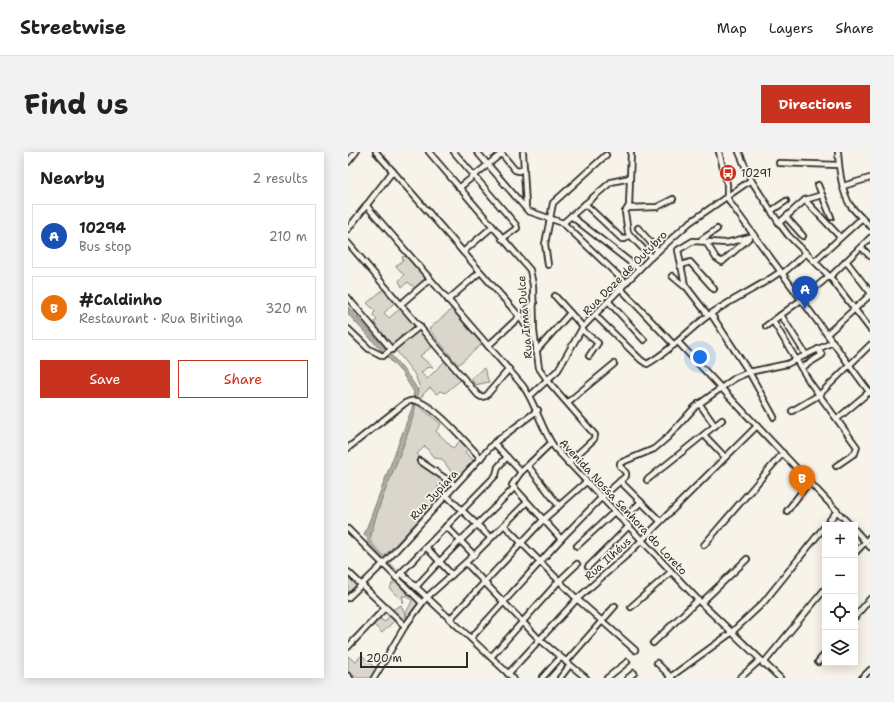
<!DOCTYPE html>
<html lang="en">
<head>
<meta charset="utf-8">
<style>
	body { margin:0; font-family:"Shantell Sans",sans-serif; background:#f2f2f2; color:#202124 }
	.controls { position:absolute; right:12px; bottom:12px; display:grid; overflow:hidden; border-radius:0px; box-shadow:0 2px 10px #0003 }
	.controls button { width:36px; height:36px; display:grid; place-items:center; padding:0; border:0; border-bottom:1px solid #e0e0e0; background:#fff; color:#202124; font:20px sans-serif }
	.scale { position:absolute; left:12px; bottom:10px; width:108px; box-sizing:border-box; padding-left:4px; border:2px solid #2b2b2b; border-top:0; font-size:11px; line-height:14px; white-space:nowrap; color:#2b2b2b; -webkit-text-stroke:3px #f7f3e8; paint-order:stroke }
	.you { position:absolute; left:352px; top:205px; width:14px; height:14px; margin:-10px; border:3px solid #fff; border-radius:50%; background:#1a73e8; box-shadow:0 0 0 6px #1a73e833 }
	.badge { display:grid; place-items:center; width:26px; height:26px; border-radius:50%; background:#c8321e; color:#fff; font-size:13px; font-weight:700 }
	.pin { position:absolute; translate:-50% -33px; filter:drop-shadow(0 1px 2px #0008) }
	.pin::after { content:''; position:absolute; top:21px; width:14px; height:12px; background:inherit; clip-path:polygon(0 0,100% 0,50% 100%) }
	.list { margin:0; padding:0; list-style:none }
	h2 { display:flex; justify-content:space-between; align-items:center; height:52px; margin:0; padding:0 16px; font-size:17px }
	h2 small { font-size:13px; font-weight:400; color:#757577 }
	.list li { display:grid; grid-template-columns:26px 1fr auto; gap:12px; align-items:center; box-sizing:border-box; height:64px; margin:0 8px 8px; padding:0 8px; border:1px solid #e0e0e0; border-radius:0px }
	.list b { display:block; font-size:15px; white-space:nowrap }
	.list p { margin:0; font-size:13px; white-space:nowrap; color:#757577 }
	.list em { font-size:13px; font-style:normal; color:#757577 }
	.actions { display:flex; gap:8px; padding:12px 16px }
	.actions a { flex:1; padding:9px 0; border:1px solid #c8321e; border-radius:0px; text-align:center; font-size:14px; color:#c8321e }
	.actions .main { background:#c8321e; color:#fff }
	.icon { flex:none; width:22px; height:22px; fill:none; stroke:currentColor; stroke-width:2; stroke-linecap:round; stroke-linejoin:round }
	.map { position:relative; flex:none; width:522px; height:526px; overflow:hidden; border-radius:0px }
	header { display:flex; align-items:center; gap:24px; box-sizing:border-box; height:56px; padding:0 20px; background:#fff; border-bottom:1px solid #e0e0e0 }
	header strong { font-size:19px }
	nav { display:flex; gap:22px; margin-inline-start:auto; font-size:14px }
	.intro { display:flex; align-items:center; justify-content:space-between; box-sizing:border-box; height:96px; padding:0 24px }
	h1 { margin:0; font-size:28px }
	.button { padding:10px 18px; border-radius:0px; background:#c8321e; color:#fff; font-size:14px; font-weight:700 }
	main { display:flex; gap:24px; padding:0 24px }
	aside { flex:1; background:#fff; border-radius:0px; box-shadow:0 2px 10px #0003 }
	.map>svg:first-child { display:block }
	.green { fill:#dad6cc; stroke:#82807c }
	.water { fill:#afaca4; stroke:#7a7874 }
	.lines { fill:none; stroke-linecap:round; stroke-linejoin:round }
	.canal { stroke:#afaca4; stroke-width:4 }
	.minor-casing { stroke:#2b2b2b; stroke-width:8 }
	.minor { stroke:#f7f3e8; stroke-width:4.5 }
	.labels { text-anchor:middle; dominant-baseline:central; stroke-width:3.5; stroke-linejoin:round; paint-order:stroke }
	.poi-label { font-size:11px; fill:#2b2b2b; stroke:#f7f3e8; text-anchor:start }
	.street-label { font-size:11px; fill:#2b2b2b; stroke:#f7f3e8 }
</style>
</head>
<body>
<header>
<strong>Streetwise</strong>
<nav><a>Map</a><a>Layers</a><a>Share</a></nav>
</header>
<div class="intro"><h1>Find us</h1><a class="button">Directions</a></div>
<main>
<aside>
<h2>Nearby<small>2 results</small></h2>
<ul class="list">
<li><span class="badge" style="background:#1a4fb4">A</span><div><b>10294</b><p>Bus stop</p></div><em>210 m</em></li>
<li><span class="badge" style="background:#e8710a">B</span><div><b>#Caldinho</b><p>Restaurant · Rua Biritinga</p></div><em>320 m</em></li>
</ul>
<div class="actions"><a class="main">Save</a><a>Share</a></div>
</aside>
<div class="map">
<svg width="522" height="526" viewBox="0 0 522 526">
	<rect width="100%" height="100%" fill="#f7f3e8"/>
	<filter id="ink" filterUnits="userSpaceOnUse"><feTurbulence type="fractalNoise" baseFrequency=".025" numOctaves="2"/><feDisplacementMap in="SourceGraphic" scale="8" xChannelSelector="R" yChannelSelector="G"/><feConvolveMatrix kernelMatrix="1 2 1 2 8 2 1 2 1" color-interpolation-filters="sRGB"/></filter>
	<g filter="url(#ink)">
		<!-- green -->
		<g class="green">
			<path d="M60 103 80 126 67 136 60 130 54 135 51 129 56 123 48 114 55 108 54 105Z"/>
			<path d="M37 136 48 149 36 161 41 166 54 155 68 172 56 185 53 183 51 190 44 196 24 172 29 168 25 163 27 159 19 151Z"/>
			<path d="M105 156 135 191 110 213 81 177Z"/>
			<path d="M71 176 86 193 72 204 85 215 78 216 73 221 79 227 98 208 114 227 97 241 92 239 89 242 82 236 77 240 71 248 69 246V238L72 236 67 223 47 197Z"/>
			<path d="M136 216 141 230 127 233 123 226Z"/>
			<path d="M67 251 93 272 88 279 105 296 112 289 121 297 117 300 126 309 109 328 94 307 86 306 77 294 69 302 95 328 90 334 89 348 33 408 22 388 25 372Z"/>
			<path d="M0 422 10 432 0 441Z"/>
			<path d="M44 431H50L58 441 71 451 60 467 58 461 64 449 59 444H54L56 451 42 437Z"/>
			<path d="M53 453 59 467 56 472 44 458Z"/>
			<path d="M36 458 32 467 37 470 42 463 47 468 34 481 24 471Z"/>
			<path d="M14 503 29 518 24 526H9L0 519V504L7 510Z"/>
		</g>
		<!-- water -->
		<path class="water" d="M0 155C13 170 67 226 70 240 63 292 32 337 22 388L16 383 64 256 66 240 54 221 0 162Z"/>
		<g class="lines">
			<!-- canal -->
			<path class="canal" d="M20 381 21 390 47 418"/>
			<defs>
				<g id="minor">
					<path d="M28 0 171 164 185 184"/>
					<path d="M81 0 182 118 185 133 186 179 191 216 200 229 247 283 246 287 220 311"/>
					<path d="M106 0 168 73 169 76 154 87"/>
					<path d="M129 0 180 59 215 71 278 131"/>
					<path d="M175 0 178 54"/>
					<path d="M283 0 281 54 277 60 280 81 303 105"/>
					<path d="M371 0 379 32V45L383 52 522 241"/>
					<path d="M391 0 403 28 431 71 440 83 482 125 522 177"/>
					<path d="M490 0C491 17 493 38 502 53 508 61 515 67 522 74"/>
					<path d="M153 1 167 18 171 19 176 16"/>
					<path d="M0 10 8 0"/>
					<path d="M431 11 491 13"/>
					<path d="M470 33 483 65"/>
					<path d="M495 34 522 26"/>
					<path d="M111 36 153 2"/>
					<path d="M457 48 492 85"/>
					<path d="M237 52 274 87H277L282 83"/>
					<path d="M18 53 175 234C189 254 193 277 207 296L353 451 432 526"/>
					<path d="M280 56 309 55 325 47"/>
					<path d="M423 59 438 49"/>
					<path d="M223 64 291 117"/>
					<path d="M438 65 455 84"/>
					<path d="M215 71 263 30 282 26"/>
					<path d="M431 71 457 48 474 43"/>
					<path d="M290 76 310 99"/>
					<path d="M0 77 45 19"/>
					<path d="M353 88 369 77"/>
					<path d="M358 90 368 106 374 110 400 87"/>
					<path d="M0 91 130 243 133 245 138 244 161 217"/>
					<path d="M513 95 522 104"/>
					<path d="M115 100 144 75"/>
					<path d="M467 109 514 66"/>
					<path d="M498 109 522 140"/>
					<path d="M200 113 197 92 205 51 258 3"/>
					<path d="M332 114 342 110 366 137"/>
					<path d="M434 122 458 101"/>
					<path d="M324 124 336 134"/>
					<path d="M482 125 522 86"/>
					<path d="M273 137 326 193"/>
					<path d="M207 144 235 175"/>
					<path d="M0 146 44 198"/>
					<path d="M100 148 132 120"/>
					<path d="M261 150 296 188"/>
					<path d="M53 152 82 127"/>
					<path d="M363 162 401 220"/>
					<path d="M360 163 337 133 330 98 345 89 378 91 402 85"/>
					<path d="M433 163 458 203"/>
					<path d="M248 164 293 208 299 212C323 199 340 178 361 163 384 147 410 136 432 120"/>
					<path d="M425 169 461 229 509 295 507 301 488 314"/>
					<path d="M418 174 453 148 481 124"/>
					<path d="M0 177 21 197 35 204 72 174"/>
					<path d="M234 178 250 191 241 204"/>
					<path d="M479 182 522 143"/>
					<path d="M330 190 502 373"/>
					<path d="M140 194 186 151"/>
					<path d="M188 199 222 161"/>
					<path d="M453 216 474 203 470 197"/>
					<path d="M401 220 426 265"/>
					<path d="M182 244 210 218 235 175 301 107 341 71 403 28"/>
					<path d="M220 250 266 212"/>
					<path d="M351 251 367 274"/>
					<path d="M444 259 471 243 522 193"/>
					<path d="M489 267 521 240"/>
					<path d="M356 283 377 305"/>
					<path d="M146 291 173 320"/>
					<path d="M203 291 173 320 164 333 213 387"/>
					<path d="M0 296 57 251C61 249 65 248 69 249 89 255 118 291 133 306"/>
					<path d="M72 309 107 333"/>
					<path d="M180 314 211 354"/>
					<path d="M299 328 374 268"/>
					<path d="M272 329 312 369"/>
					<path d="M98 343 143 386"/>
					<path d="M439 359 462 329"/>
					<path d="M274 368 293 350"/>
					<path d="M156 373 229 447 287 498"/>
					<path d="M478 373 489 359"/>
					<path d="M98 374 126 403"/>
					<path d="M0 377 74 451"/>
					<path d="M507 378 522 395"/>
					<path d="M356 393 435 301"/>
					<path d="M229 394 266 360"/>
					<path d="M78 395 104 423"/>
					<path d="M507 401 522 385"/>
					<path d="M118 411 191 487 238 526"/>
					<path d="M240 415 280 375"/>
					<path d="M0 420 57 474"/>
					<path d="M53 421 165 526"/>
					<path d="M48 426 148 323 150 315 159 305"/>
					<path d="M68 435C98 400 134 369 166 336"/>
					<path d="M0 446 40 407 146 291 190 258"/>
					<path d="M353 451 399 407"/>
					<path d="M283 455 323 420"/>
					<path d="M507 465 522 447"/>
					<path d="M102 467 195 368 238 330"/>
					<path d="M123 486 213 387 253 346 278 324V321L272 314V311L306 297 320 285 347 255 387 226 401 220 439 212 485 190"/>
					<path d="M305 491 350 448"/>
					<path d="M0 495 37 456"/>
					<path d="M143 505 211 429 229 412"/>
					<path d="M218 510 267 454"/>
					<path d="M470 510 477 502"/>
					<path d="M309 511 324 526"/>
					<path d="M415 512 477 437"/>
					<path d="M160 522 229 447 281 401 409 274"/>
					<path d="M0 524 2 526"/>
					<path d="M26 526 57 474 78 446 126 403 179 350"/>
					<path d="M194 526 212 506"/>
					<path d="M212 526 222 513"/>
					<path d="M259 526 279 510"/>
					<path d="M280 526 286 521"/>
					<path d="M321 526 383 481 415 451 477 374"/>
					<path d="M392 526 412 508"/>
					<path d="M514 526 522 518"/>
				</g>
			</defs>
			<!-- minor casing -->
			<use href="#minor" class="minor-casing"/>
			<!-- minor -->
			<use href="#minor" class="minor"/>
		</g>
	</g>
	<!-- icons -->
	<defs>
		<symbol id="bus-disc" viewBox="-11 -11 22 22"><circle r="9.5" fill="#c8321e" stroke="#f7f3e8"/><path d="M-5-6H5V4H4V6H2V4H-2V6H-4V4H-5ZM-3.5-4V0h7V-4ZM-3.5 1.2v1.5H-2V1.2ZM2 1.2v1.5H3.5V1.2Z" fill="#fff"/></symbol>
	</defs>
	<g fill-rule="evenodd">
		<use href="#bus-disc" x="370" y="11" width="20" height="20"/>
	</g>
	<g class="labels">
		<!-- poi labels -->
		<g class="poi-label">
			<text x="393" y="21">10291</text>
		</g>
		<!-- street labels -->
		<g class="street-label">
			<text transform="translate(277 121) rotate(-45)">Rua Doze de Outubro</text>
			<text transform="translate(177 165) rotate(-95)">Rua Irmã Dulce</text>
			<text transform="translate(86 343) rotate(-47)">Rua Jupiara</text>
			<text transform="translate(275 355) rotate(47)">Avenida Nossa Senhora do Loreto</text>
			<text transform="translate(260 407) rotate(-42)">Rua Ilhéus</text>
		</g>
	</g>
</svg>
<div class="controls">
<button>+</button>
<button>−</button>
<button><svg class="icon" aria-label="locate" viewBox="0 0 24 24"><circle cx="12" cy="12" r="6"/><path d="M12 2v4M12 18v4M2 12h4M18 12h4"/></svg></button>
<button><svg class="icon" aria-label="layers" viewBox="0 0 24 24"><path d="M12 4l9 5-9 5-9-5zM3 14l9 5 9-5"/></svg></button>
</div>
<div class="scale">200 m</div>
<div class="you"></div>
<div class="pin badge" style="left:457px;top:157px;background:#1a4fb4">A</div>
<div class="pin badge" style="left:454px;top:346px;background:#e8710a">B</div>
</div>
</main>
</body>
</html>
